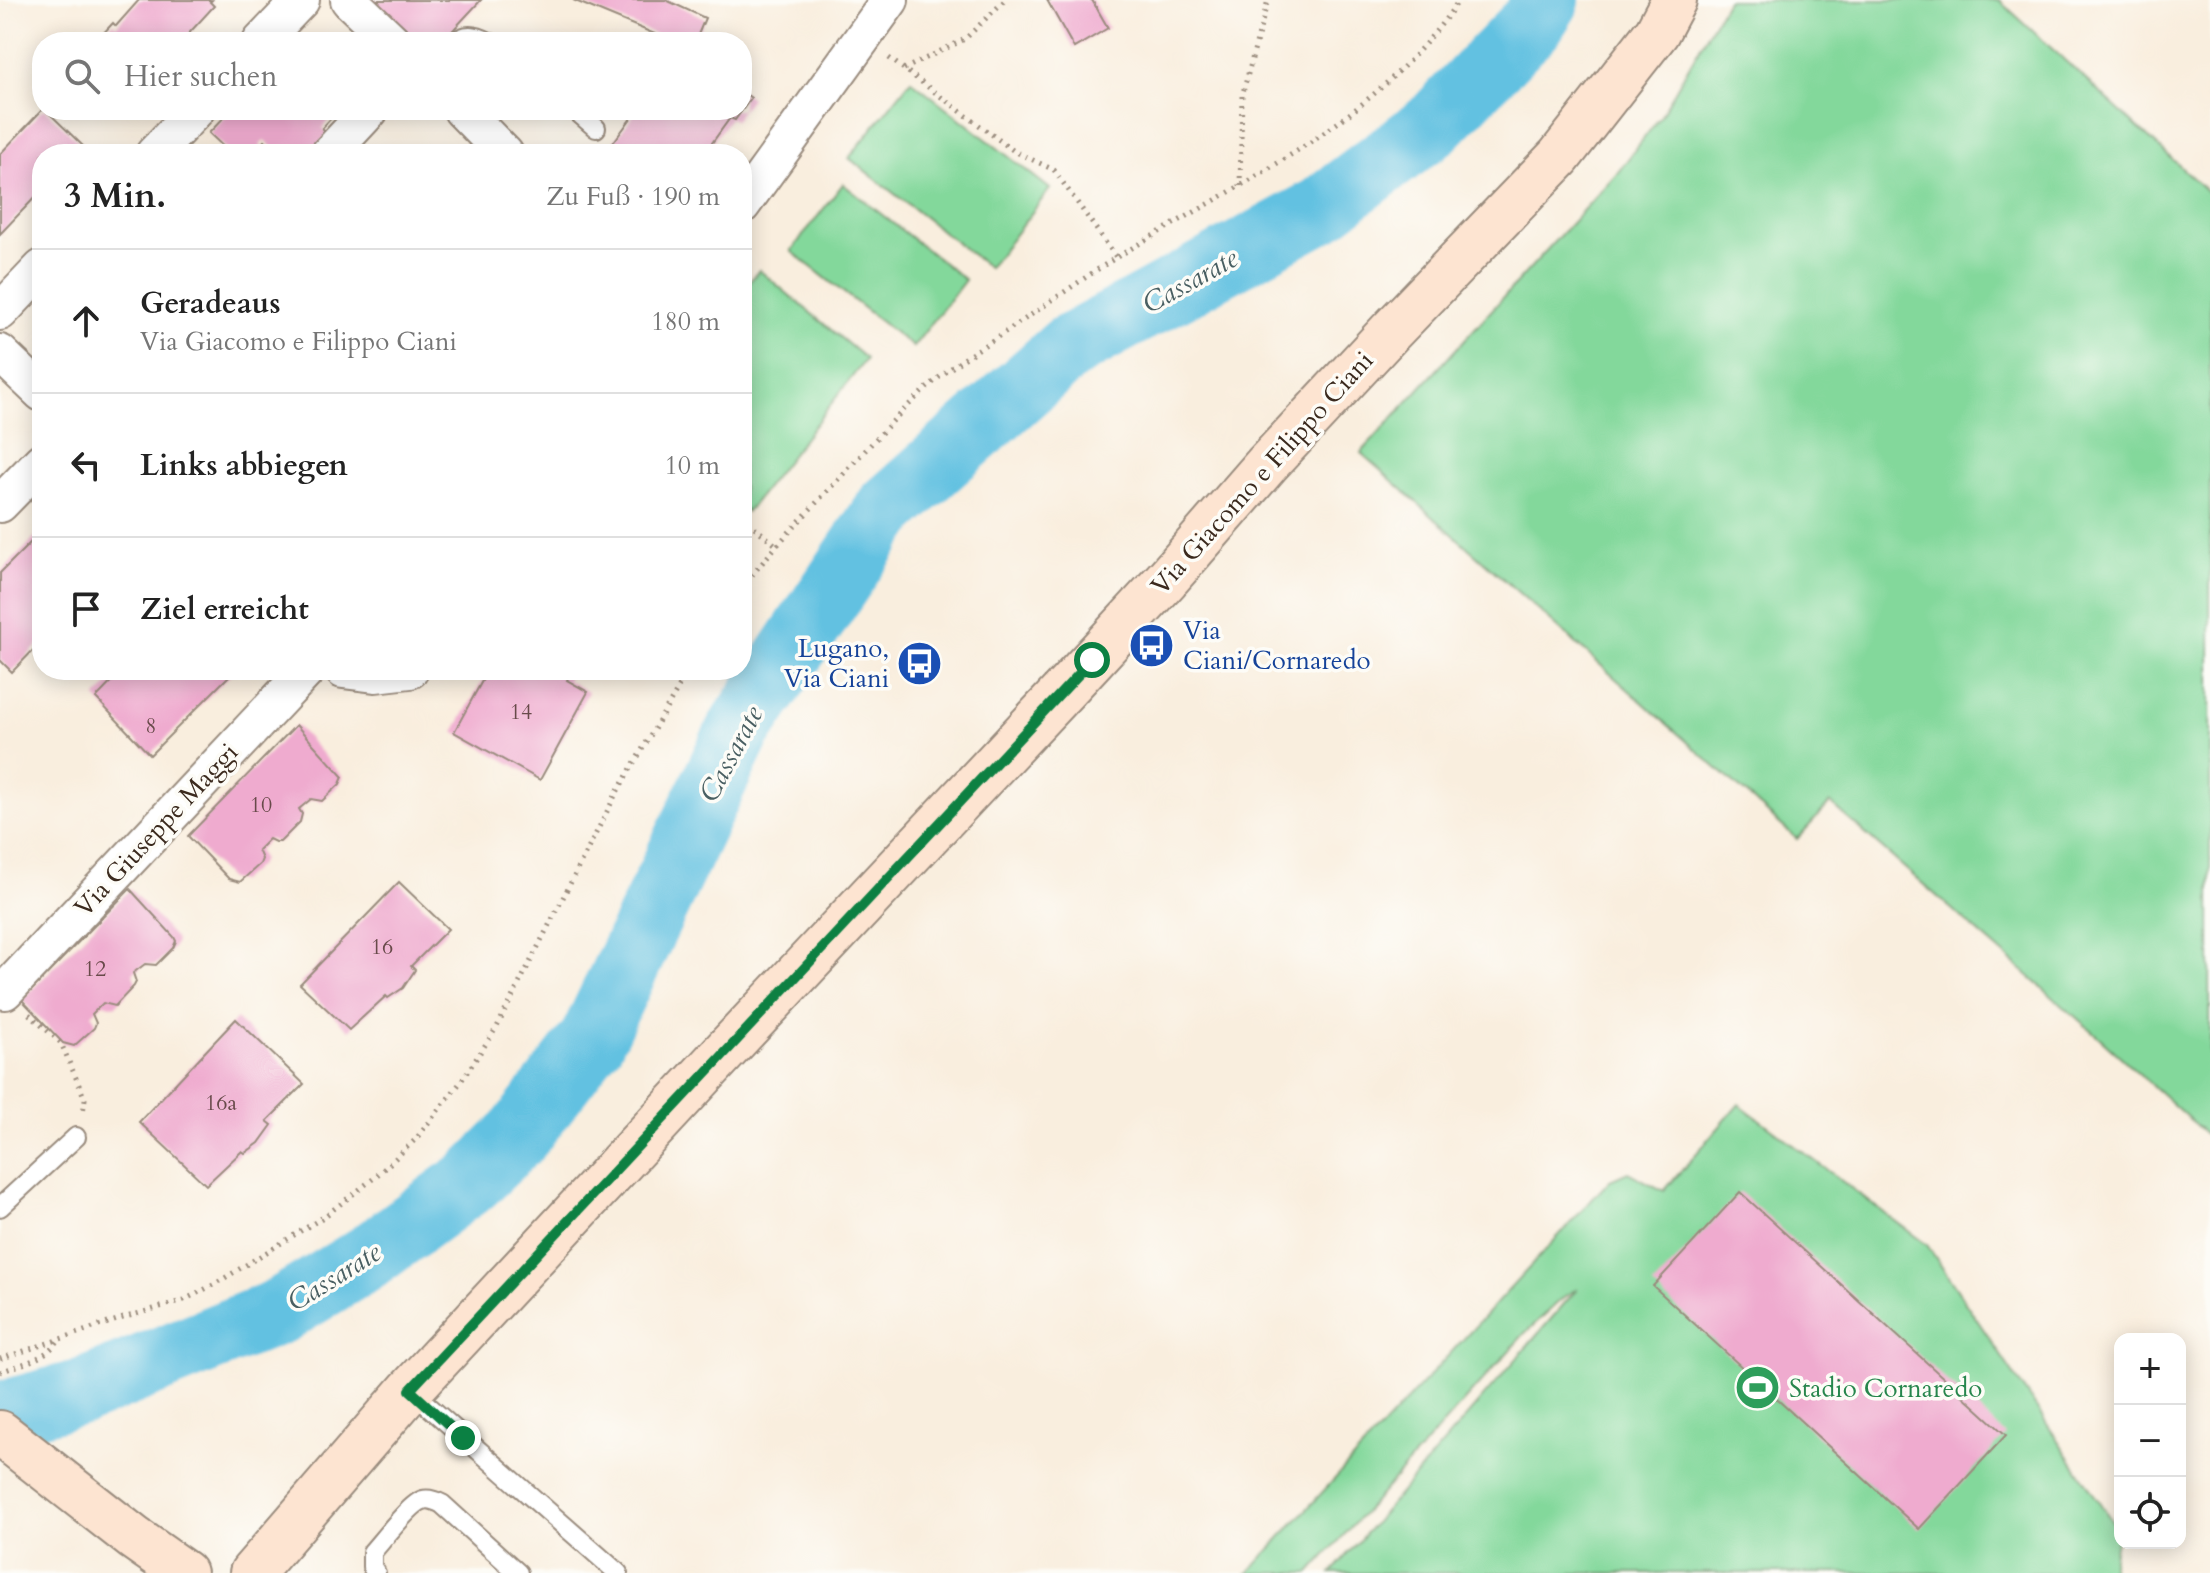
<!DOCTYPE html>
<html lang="de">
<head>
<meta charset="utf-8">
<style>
	body { margin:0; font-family:Cardo,serif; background:#f2f2f2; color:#222 }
	.controls { position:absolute; right:24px; bottom:24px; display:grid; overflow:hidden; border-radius:16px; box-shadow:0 4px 20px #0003 }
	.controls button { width:72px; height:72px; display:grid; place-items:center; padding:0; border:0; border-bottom:2px solid #e0e0e0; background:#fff; color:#222; font:40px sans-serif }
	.stop { position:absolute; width:24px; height:24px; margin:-18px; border:6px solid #0b8043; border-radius:50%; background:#fff }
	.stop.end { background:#0b8043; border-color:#fff; box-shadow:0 2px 8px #0008 }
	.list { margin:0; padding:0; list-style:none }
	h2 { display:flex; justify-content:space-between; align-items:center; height:104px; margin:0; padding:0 32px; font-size:34px }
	h2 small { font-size:26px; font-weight:400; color:#767676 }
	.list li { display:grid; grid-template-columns:52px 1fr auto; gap:24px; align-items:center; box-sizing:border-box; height:144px; padding:0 32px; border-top:2px solid #e0e0e0 }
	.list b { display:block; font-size:30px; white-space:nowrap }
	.list p { margin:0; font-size:26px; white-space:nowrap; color:#767676 }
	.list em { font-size:26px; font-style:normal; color:#767676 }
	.icon { flex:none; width:44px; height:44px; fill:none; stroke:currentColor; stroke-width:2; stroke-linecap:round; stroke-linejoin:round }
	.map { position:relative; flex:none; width:2210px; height:1573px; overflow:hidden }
	.search { position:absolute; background:#fff; box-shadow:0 4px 20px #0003; left:32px; top:32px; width:720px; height:88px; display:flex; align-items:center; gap:20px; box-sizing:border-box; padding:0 28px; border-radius:32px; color:#767676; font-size:30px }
	.panel { position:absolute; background:#fff; box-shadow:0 4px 20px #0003; left:32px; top:144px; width:720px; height:536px; border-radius:32px }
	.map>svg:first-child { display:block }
	.green { fill:#83d89b; stroke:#5f815c; stroke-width:2 }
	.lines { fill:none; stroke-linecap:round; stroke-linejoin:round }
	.river { stroke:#62c1e1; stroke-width:66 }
	.building { fill:#efabcf }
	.service-casing { stroke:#9a8c7e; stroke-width:22 }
	.minor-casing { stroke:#9a8c7e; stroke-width:40 }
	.secondary-casing { stroke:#9a8c7e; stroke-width:48 }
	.path { stroke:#9a8c7e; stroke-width:5; stroke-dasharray:2 6; stroke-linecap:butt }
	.service { stroke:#fff; stroke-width:18 }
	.minor { stroke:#fff; stroke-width:36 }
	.secondary { stroke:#fde4d1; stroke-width:44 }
	.route { stroke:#0b8043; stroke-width:10 }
	.labels { text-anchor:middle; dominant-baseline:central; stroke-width:7; stroke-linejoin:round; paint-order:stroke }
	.number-label { font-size:22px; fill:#684a4a }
	.street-label { font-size:26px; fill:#3b2a1e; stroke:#fdfcf7 }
	.transit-label { font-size:26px; fill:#164399; stroke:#fdfcf7; text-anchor:start }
	.leisure-label { font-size:26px; fill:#27864d; stroke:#fdfcf7; text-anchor:start }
	.water-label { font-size:28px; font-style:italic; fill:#495f62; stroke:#fdfcf7 }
</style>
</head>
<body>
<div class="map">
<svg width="2210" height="1573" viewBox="0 0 2210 1573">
	<rect width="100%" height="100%" fill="#fdfcf7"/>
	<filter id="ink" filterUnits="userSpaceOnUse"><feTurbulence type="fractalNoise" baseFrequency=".0125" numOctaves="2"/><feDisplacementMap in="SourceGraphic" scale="16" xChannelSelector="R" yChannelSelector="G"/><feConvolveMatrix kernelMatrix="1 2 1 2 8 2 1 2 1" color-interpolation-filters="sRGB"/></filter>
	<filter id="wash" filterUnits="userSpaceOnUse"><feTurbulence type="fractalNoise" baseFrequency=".006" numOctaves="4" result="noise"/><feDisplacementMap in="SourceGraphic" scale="32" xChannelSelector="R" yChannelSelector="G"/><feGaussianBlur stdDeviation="1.8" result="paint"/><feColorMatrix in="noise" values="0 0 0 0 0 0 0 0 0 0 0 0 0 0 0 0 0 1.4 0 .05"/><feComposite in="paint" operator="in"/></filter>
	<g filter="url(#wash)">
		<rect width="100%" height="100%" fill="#f9eede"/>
		<!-- green -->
		<g class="green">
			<path d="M1727 0H1999L2210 194V1138L2101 1039 1830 803 1797 839 1361 453 1618 172 1660 117Z"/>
			<path d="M911 80 1050 189 989 268 849 158Z"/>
			<path d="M843 184 965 280 913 347 791 251Z"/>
			<path d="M759 270 866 359 747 512 742 508V291Z"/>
			<path d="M1739 1104 1927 1245 2118 1530 2110 1573H1331L1577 1289 1565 1296 1525 1333 1310 1573H1248L1610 1180 1628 1172 1664 1191Z"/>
		</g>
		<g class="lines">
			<!-- river -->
			<path class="river" d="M0 1414 82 1392 280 1311 367 1258 473 1180 517 1137 592 1039 738 732 888 508 1068 348 1320 210 1433 125 1533 22 1547 0"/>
		</g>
		<g id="blocks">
			<!-- building -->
			<g class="building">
				<path d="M139 0H212L210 2 214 6 181 42H101L98 39 113 23 116 26Z"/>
				<path d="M367 0H481L442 42H410Z"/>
				<path d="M573 0H666L705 18 695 42H674Z"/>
				<path d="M1047 0H1092L1108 28 1074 48Z"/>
				<path d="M742 91 751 98 735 120 730 118 704 154H605L637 110H742Z"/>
				<path d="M42 110H46L84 147 77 154H42V190L0 234V154Z"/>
				<path d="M231 110H351L341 120 335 114 322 128 328 134 311 152 305 146 297 154H279L265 140 260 145 266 151 264 154H231L209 133Z"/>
				<path d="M42 531V641L12 672 0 660V573Z"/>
				<path d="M123 670H235L150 755 96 698Z"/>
				<path d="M488 670H572L567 680 588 692 540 780 454 732Z"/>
				<path d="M296 725 343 777 340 784 322 801 311 799 299 809 302 814 300 822 280 842H275L269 839 258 850 262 859 260 864 240 882 229 879 188 836Z"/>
				<path d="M399 882 448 929 411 966 415 970 403 988 388 998 386 996 349 1030 300 984Z"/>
				<path d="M130 889 174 937 176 941 173 948 156 965 145 964 133 973 136 982 134 986 115 1006 103 1003 92 1014 96 1023 94 1028 74 1046 63 1043 22 1000Z"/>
				<path d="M236 1019 304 1084 267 1121 272 1125 259 1143 245 1153 242 1151 206 1185 139 1122Z"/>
				<path d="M1740 1192 2006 1435 1919 1529 1653 1286Z"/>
			</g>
		</g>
	</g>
	<g filter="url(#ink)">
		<use href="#blocks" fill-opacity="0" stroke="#9a8c7e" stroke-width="2"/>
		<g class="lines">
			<defs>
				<g id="service">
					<path d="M456 42C466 32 478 36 489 42"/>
					<path d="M575 110 596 128"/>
					<path d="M0 1207 76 1137"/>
					<path d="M410 1390 618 1573"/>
					<path d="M376 1573 372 1567V1552C382 1541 411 1503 423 1500 429 1498 436 1501 442 1504L518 1573"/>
				</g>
				<g id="minor">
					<path d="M349 0 393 42"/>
					<path d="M261 42 301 0"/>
					<path d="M462 110 505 154"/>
					<path d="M154 154 196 110"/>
					<path d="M329 154 370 110"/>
					<path d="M742 205 890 0"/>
					<path d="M0 312 42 268"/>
					<path d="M0 353 42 393"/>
					<path d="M0 504 42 461"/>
					<path d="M343 670 375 674 410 670"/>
					<path d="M5 991 307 670"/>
				</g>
				<g id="secondary">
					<path d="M0 1433 134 1538 184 1573"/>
					<path d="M252 1573 410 1390 725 1051 1071 683 1166 580 1267 464 1390 332 1559 157 1657 32 1674 0"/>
				</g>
			</defs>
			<!-- service casing -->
			<use href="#service" class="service-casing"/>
			<!-- minor casing -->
			<use href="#minor" class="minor-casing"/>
			<!-- secondary casing -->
			<use href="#secondary" class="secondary-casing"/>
			<!-- path -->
			<g class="path">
				<path d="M889 58 1014 151 1054 170 1116 257"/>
				<path d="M904 69 965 39 1005 0"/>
				<path d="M1240 186 1242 96 1268 0"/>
				<path d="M742 517 776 545"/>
				<path d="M742 588C774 546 811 509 847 470 879 436 909 401 946 372 970 353 997 338 1022 321 1053 300 1085 277 1117 257 1241 182 1375 124 1459 0"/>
				<path d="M29 1014 61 1043 85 1099 83 1113"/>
				<path d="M0 1359 123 1318 184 1300 215 1284 325 1216 374 1178 415 1140 460 1083 497 1027 616 794 689 670"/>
				<path d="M0 1372C21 1364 44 1360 58 1341"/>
			</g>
			<!-- service -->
			<use href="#service" class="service"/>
			<!-- minor -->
			<use href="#minor" class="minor"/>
			<!-- secondary -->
			<use href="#secondary" class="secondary"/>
		</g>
	</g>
	<g class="lines" filter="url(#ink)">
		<!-- route -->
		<path class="route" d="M463 1438 410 1390 1092 660"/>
	</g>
	<!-- icons -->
	<defs>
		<symbol id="bus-disc" viewBox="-11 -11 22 22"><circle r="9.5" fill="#1a4fb4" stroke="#fdfcf7"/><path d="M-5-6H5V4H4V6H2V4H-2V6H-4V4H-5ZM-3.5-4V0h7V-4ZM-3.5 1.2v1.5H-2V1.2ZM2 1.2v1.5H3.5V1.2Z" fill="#fff"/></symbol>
		<symbol id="stadium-disc" viewBox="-11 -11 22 22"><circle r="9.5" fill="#2e9e5b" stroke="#fdfcf7"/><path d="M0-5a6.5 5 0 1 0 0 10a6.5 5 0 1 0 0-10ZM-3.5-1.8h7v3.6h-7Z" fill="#fff"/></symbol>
	</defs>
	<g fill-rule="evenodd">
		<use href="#bus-disc" x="1126" y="620" width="51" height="51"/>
		<use href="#bus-disc" x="894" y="638" width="51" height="51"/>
		<use href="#stadium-disc" x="1732" y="1362" width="51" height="51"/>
	</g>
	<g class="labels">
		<!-- number labels -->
		<g class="number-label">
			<text x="521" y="712">14</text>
			<text x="151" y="726">8</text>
			<text x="261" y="805">10</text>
			<text x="382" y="947">16</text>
			<text x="95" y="969">12</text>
			<text x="221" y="1103">16a</text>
		</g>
		<!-- street labels -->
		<g class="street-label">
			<text transform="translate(1262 473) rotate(-48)">Via Giacomo e Filippo Ciani</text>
			<text transform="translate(156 830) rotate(-47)">Via Giuseppe Maggi</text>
		</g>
		<!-- transit labels -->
		<g class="transit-label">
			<text x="1183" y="630">Via<tspan x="1183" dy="30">Ciani/Cornaredo</tspan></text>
			<text x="889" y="648" text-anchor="end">Lugano,<tspan x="889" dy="30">Via Ciani</tspan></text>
		</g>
		<!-- leisure labels -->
		<g class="leisure-label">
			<text x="1789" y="1388">Stadio Cornaredo</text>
		</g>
		<!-- water labels -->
		<g class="water-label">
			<text transform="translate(1190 281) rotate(-29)">Cassarate</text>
			<text transform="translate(731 754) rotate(-62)">Cassarate</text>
			<text transform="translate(334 1277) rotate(-32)">Cassarate</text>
		</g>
	</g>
</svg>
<div class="controls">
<button>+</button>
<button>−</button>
<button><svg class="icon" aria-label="locate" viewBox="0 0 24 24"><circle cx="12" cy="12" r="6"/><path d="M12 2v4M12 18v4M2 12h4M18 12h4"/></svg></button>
</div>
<div class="stop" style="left:1092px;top:660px"></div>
<div class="stop end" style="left:463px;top:1438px"></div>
<div class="search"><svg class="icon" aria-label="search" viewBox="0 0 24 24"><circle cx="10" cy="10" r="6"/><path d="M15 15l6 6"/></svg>Hier suchen</div>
<section class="panel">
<h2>3 Min.<small>Zu Fuß · 190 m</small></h2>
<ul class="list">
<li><svg class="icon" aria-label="ahead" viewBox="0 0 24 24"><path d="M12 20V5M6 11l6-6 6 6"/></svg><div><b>Geradeaus</b><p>Via Giacomo e Filippo Ciani</p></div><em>180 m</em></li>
<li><svg class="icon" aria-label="left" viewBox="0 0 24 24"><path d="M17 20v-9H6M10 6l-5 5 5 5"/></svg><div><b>Links abbiegen</b></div><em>10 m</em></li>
<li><svg class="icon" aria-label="arrive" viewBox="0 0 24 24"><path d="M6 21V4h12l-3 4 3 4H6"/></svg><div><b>Ziel erreicht</b></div></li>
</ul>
</section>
</div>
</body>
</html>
